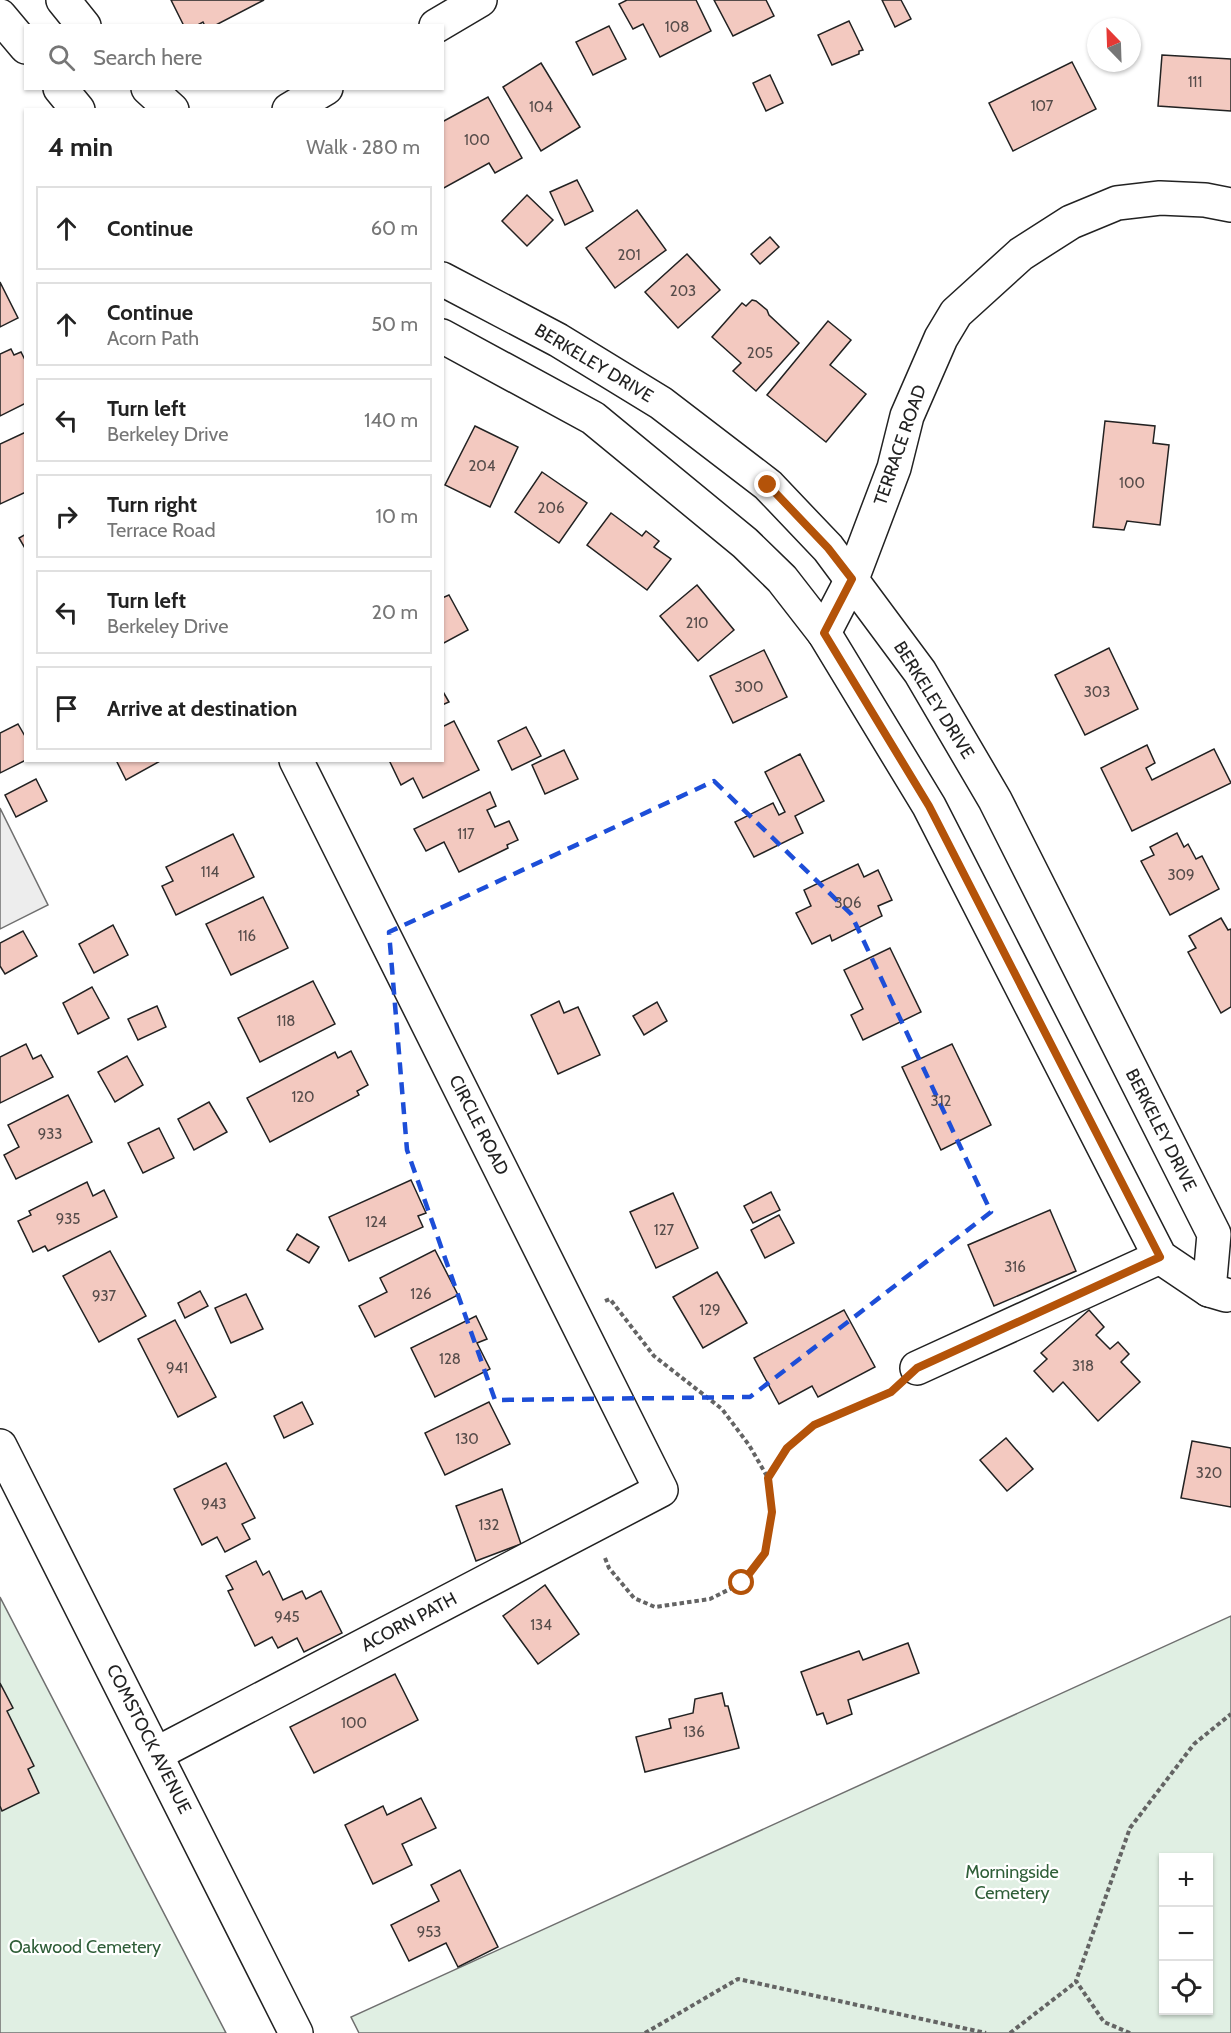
<!DOCTYPE html>
<html lang="en">
<head>
<meta charset="utf-8">
<style>
	body { margin:0; font-family:Cabin,sans-serif; background:#f2f2f2; color:#222 }
	.controls { position:absolute; right:18px; bottom:18px; display:grid; overflow:hidden; border-radius:0px; box-shadow:0 2px 4px #0004 }
	.controls button { width:54px; height:54px; display:grid; place-items:center; padding:0; border:0; border-bottom:2px solid #e0e0e0; background:#fff; color:#222; font:30px sans-serif }
	.compass { position:absolute; left:1087px; top:18px; width:54px; height:54px; border-radius:50%; background:#fff; box-shadow:0 2px 4px #0004; rotate:337deg }
	.stop { position:absolute; width:18px; height:18px; margin:-14px; border:4px solid #b45309; border-radius:50%; background:#fff }
	.stop.end { background:#b45309; border-color:#fff; box-shadow:0 2px 6px #0008 }
	.list { margin:0; padding:0; list-style:none }
	h2 { display:flex; justify-content:space-between; align-items:center; height:78px; margin:0; padding:0 24px; font-size:26px }
	h2 small { font-size:20px; font-weight:400; color:#767676 }
	.list li { display:grid; grid-template-columns:39px 1fr auto; gap:18px; align-items:center; box-sizing:border-box; height:84px; margin:0 12px 12px; padding:0 12px; border:2px solid #e0e0e0; border-radius:0px }
	.list b { display:block; font-size:22px; white-space:nowrap }
	.list p { margin:0; font-size:20px; white-space:nowrap; color:#767676 }
	.list em { font-size:20px; font-style:normal; color:#767676 }
	.icon { flex:none; width:33px; height:33px; fill:none; stroke:currentColor; stroke-width:2; stroke-linecap:round; stroke-linejoin:round }
	.map { position:relative; flex:none; width:1231px; height:2033px; overflow:hidden }
	.search { position:absolute; background:#fff; box-shadow:0 2px 4px #0004; left:24px; top:24px; width:420px; height:66px; display:flex; align-items:center; gap:15px; box-sizing:border-box; padding:0 21px; border-radius:0px; color:#767676; font-size:22px }
	.panel { position:absolute; background:#fff; box-shadow:0 2px 4px #0004; left:24px; top:108px; width:420px; height:654px; border-radius:0px }
	.map>svg:first-child { display:block }
	.green { fill:#e0efe3; stroke:#6f6f6f; stroke-width:1.5; fill-rule:evenodd }
	.parking { fill:#ededed; stroke:#6f6f6f; stroke-width:1.5 }
	.building { fill:#f3c9c0; stroke:#222; stroke-width:1.5 }
	.lines { fill:none; stroke-linecap:round; stroke-linejoin:round }
	.minor-casing { stroke:#222; stroke-width:36 }
	.path { stroke:#646464; stroke-width:4; stroke-dasharray:4.5 3; stroke-linecap:butt }
	.minor { stroke:#fff; stroke-width:33 }
	.route { stroke:#b45309; stroke-width:8 }
	.marked { fill:none; stroke:#1d4ed8; stroke-width:4.5; stroke-dasharray:12 8; stroke-linejoin:round }
	.labels { text-anchor:middle; dominant-baseline:central; stroke-width:4.5; stroke-linejoin:round; paint-order:stroke }
	.number-label { font-size:15px; fill:#564c4a }
	.street-label { font-size:18px; fill:#222; stroke:#fff }
	.park-label { font-size:18px; fill:#2f5e38; stroke:#fff }
</style>
</head>
<body>
<div class="map">
<svg width="1231" height="2033" viewBox="0 0 1231 2033">
	<rect width="100%" height="100%" fill="#fff"/>
	<!-- green -->
	<g class="green">
		<path d="M0 1597 226 2033H0Z"/>
		<path d="M1231 1616V2033H359L351 2017ZM1164 1858H1208V2010H1164Z"/>
	</g>
	<!-- parking -->
	<path class="parking" d="M0 808 48 905 0 929Z"/>
	<!-- building -->
	<g class="building">
		<path d="M171 0H264L214 26H205L203 22 196 26H184Z"/>
		<path d="M627 0H696L711 31 660 57 643 24 633 29 619 4Z"/>
		<path d="M714 0H766L774 16 733 36Z"/>
		<path d="M882 0H901L911 19 895 27Z"/>
		<path d="M849 21 863 50 859 51V54L832 65 818 35Z"/>
		<path d="M609 26 626 59 593 75 576 42Z"/>
		<path d="M1162 55 1231 59V111L1158 106Z"/>
		<path d="M1072 62 1096 109 1013 151 989 103Z"/>
		<path d="M541 63 580 127 541 151 503 87Z"/>
		<path d="M770 75 783 103 766 111 753 83Z"/>
		<path d="M488 97 522 158 495 173 489 163 442 189V122Z"/>
		<path d="M577 180 593 211 565 225 550 192Z"/>
		<path d="M527 195 553 220 527 246 502 221Z"/>
		<path d="M637 210 666 250 615 288 586 248Z"/>
		<path d="M770 237 779 247 760 264 751 254Z"/>
		<path d="M687 254 720 290 678 328 645 292Z"/>
		<path d="M0 282 18 318 0 327Z"/>
		<path d="M752 300 756 301 767 310 769 315 799 343 756 391 733 371 741 363 712 337 742 303 746 306Z"/>
		<path d="M828 321 851 340 830 365 866 394 826 442 767 395Z"/>
		<path d="M11 349 14 355 21 352 26 362V403L0 416V354Z"/>
		<path d="M1105 421 1155 426 1153 443 1169 445 1160 525 1127 521 1124 530 1093 527Z"/>
		<path d="M475 426 518 447 490 507 445 485Z"/>
		<path d="M26 432V492L0 504V444Z"/>
		<path d="M542 472 587 503 559 543 515 512Z"/>
		<path d="M611 513 642 536 646 531 659 541 654 547 671 559 647 590 587 545Z"/>
		<path d="M26 534V550L19 538Z"/>
		<path d="M697 585 734 630 698 661 660 616Z"/>
		<path d="M449 595 468 630 442 644V598Z"/>
		<path d="M1109 648 1138 709 1085 735 1055 675Z"/>
		<path d="M764 650 787 697 733 723 710 676Z"/>
		<path d="M442 690 449 702 442 705Z"/>
		<path d="M454 721 479 770 423 798 413 778 401 785 389 760H442V727Z"/>
		<path d="M18 724 26 738V760L0 773V733Z"/>
		<path d="M526 727 541 756 512 770 498 741Z"/>
		<path d="M1147 745 1155 763 1146 768 1152 780 1214 749 1231 783 1132 831 1101 768Z"/>
		<path d="M564 750 578 779 545 794 532 765Z"/>
		<path d="M800 754 824 801 795 816 803 833 754 857 735 822 773 803 779 815 785 812 765 772Z"/>
		<path d="M116 760H162L126 780Z"/>
		<path d="M36 779 47 801 16 817 5 795Z"/>
		<path d="M490 792 496 806 487 810 495 827 509 821 518 840 507 845 508 848 459 872 444 842 426 851 414 829Z"/>
		<path d="M1177 833 1184 847 1188 844 1196 859 1202 856 1219 889 1170 915 1141 861 1154 855 1150 847Z"/>
		<path d="M233 834 254 877 176 915 162 886 173 881 166 867Z"/>
		<path d="M858 864 864 877 878 870 892 900 878 906 882 916 832 941 830 935 812 944 796 913 811 906 804 890Z"/>
		<path d="M263 897 288 948 231 975 206 924Z"/>
		<path d="M1221 918 1228 930 1231 929V1007L1221 1013 1188 952 1196 948 1189 936Z"/>
		<path d="M113 925 128 955 94 973 79 944Z"/>
		<path d="M23 931 37 956 5 974 0 966V943Z"/>
		<path d="M890 948 921 1012 863 1040 851 1015 863 1009 844 970Z"/>
		<path d="M313 981 335 1024 260 1062 238 1018Z"/>
		<path d="M92 987 109 1018 78 1034 63 1003Z"/>
		<path d="M559 1001 564 1013 578 1007 600 1055 558 1074 531 1015Z"/>
		<path d="M657 1002 667 1021 644 1035 633 1016Z"/>
		<path d="M157 1006 166 1027 138 1040 128 1019Z"/>
		<path d="M26 1044 33 1059 41 1055 53 1077 0 1103V1057Z"/>
		<path d="M952 1044 991 1125 941 1150 902 1067Z"/>
		<path d="M351 1051 368 1085 357 1091 359 1095 270 1142 247 1098 335 1052 338 1058Z"/>
		<path d="M127 1056 143 1085 115 1102 98 1072Z"/>
		<path d="M68 1095 92 1142 16 1179 4 1155 19 1147 8 1125Z"/>
		<path d="M209 1102 227 1132 194 1150 178 1119Z"/>
		<path d="M159 1128 174 1158 143 1173 128 1143Z"/>
		<path d="M411 1180 426 1213 418 1216 423 1227 349 1261 329 1217Z"/>
		<path d="M87 1182 93 1196 104 1190 117 1217 48 1251 45 1246 33 1252 18 1221 31 1215 29 1211Z"/>
		<path d="M771 1192 780 1210 753 1223 744 1206Z"/>
		<path d="M673 1193 698 1248 656 1268 630 1212Z"/>
		<path d="M1050 1210 1076 1271 994 1306 968 1245Z"/>
		<path d="M779 1215 794 1243 765 1258 751 1230Z"/>
		<path d="M297 1234 319 1247 309 1263 287 1250Z"/>
		<path d="M435 1250 458 1295 375 1337 359 1306 387 1292 380 1278Z"/>
		<path d="M110 1251 146 1316 99 1342 63 1276Z"/>
		<path d="M717 1272 747 1323 703 1348 673 1297Z"/>
		<path d="M200 1291 208 1306 185 1318 178 1303Z"/>
		<path d="M246 1294 263 1329 231 1343 215 1308Z"/>
		<path d="M844 1310 875 1367 818 1397 812 1386 779 1404 754 1358Z"/>
		<path d="M1089 1310 1104 1327 1096 1335 1110 1349 1118 1342 1129 1354 1121 1362 1140 1382 1098 1421 1063 1382 1053 1392 1034 1371 1047 1359 1041 1353Z"/>
		<path d="M476 1316 487 1339 477 1343 490 1369 435 1397 411 1348Z"/>
		<path d="M175 1320 216 1397 178 1417 138 1339Z"/>
		<path d="M302 1402 313 1424 284 1438 274 1416Z"/>
		<path d="M489 1402 510 1444 445 1475 425 1433Z"/>
		<path d="M1006 1438 1033 1469 1007 1491 980 1460Z"/>
		<path d="M1192 1441 1231 1448V1507L1181 1498Z"/>
		<path d="M226 1463 255 1518 242 1524 250 1539 225 1552 217 1537 202 1545 174 1489Z"/>
		<path d="M502 1489 521 1544 476 1561 456 1506Z"/>
		<path d="M256 1561 263 1575 269 1571 283 1600 302 1591 306 1599 321 1591 342 1633 304 1652 297 1638 278 1648 272 1637 255 1646 228 1591 233 1589 226 1576Z"/>
		<path d="M545 1585 579 1634 538 1664 503 1616Z"/>
		<path d="M908 1643 919 1673 848 1700 852 1714 827 1724 823 1713 817 1715 801 1672 859 1651 863 1660Z"/>
		<path d="M395 1674 418 1720 314 1773 290 1727Z"/>
		<path d="M0 1683 13 1708 7 1711 34 1766 28 1769 39 1793 2 1811 0 1806Z"/>
		<path d="M722 1693 725 1706H728L739 1748 645 1772 636 1737 671 1728 669 1719 693 1713 695 1699Z"/>
		<path d="M421 1798 436 1828 402 1844 412 1865 373 1884 345 1825 383 1806 387 1815Z"/>
		<path d="M460 1870 498 1947 458 1967 446 1943 409 1961 391 1925 439 1901 431 1885Z"/>
	</g>
	<g class="lines">
		<defs>
			<g id="minor">
				<path d="M63 0 84 26"/>
				<path d="M0 16 26 47"/>
				<path d="M436 26 480 0"/>
				<path d="M60 88 78 110"/>
				<path d="M148 88 172 110"/>
				<path d="M289 110 326 88"/>
				<path d="M442 279 558 340 661 403 768 485 828 548 920 672 995 800 1214 1234 1209 1290"/>
				<path d="M442 336 593 418 745 543 782 579 824 633 929 806 1160 1257 1209 1290 1226 1295"/>
				<path d="M824 633 852 579 894 468 907 416 941 338 956 313 1021 254 1071 222 1117 203 1160 198 1205 200 1231 205"/>
				<path d="M917 1368 1160 1257"/>
				<path d="M0 1446 296 2033"/>
				<path d="M156 1754 661 1490 296 760"/>
			</g>
		</defs>
		<!-- minor casing -->
		<use href="#minor" class="minor-casing"/>
		<!-- path -->
		<g class="path">
			<path d="M605 1301 610 1299 654 1356 722 1409 749 1445 768 1478"/>
			<path d="M605 1558 609 1568 634 1598 655 1607 710 1599 742 1583 765 1553 772 1512 768 1478 787 1448 814 1425 877 1399 894 1389"/>
			<path d="M645 2033 738 1979 986 2033"/>
			<path d="M1010 2033 1076 1982"/>
			<path d="M1130 2033 1104 2022 1076 1981 1130 1828 1194 1744 1231 1714"/>
		</g>
		<!-- minor -->
		<use href="#minor" class="minor"/>
	</g>
	<g class="lines">
		<!-- route -->
		<path class="route" d="M742 1583 765 1553 772 1512 768 1478 787 1448 814 1425 891 1392 917 1368 1160 1257 929 806 824 633 852 579 828 548 768 485"/>
	</g>
	<!-- marked area -->
	<path class="marked" d="M714 781 851 914 991 1212 750 1397 495 1400 407 1150 389 932Z"/>
	<g class="labels">
		<!-- number labels -->
		<g class="number-label">
			<text x="677" y="27">108</text>
			<text x="1195" y="82">111</text>
			<text x="1042" y="106">107</text>
			<text x="541" y="107">104</text>
			<text x="477" y="140">100</text>
			<text x="629" y="255">201</text>
			<text x="683" y="291">203</text>
			<text x="760" y="353">205</text>
			<text x="482" y="466">204</text>
			<text x="1132" y="483">100</text>
			<text x="551" y="508">206</text>
			<text x="697" y="623">210</text>
			<text x="749" y="687">300</text>
			<text x="1097" y="692">303</text>
			<text x="466" y="834">117</text>
			<text x="210" y="872">114</text>
			<text x="1181" y="875">309</text>
			<text x="848" y="903">306</text>
			<text x="247" y="936">116</text>
			<text x="286" y="1021">118</text>
			<text x="303" y="1097">120</text>
			<text x="941" y="1101">312</text>
			<text x="50" y="1134">933</text>
			<text x="68" y="1219">935</text>
			<text x="376" y="1222">124</text>
			<text x="664" y="1230">127</text>
			<text x="1015" y="1267">316</text>
			<text x="421" y="1294">126</text>
			<text x="104" y="1296">937</text>
			<text x="710" y="1310">129</text>
			<text x="450" y="1359">128</text>
			<text x="1083" y="1366">318</text>
			<text x="177" y="1368">941</text>
			<text x="467" y="1439">130</text>
			<text x="1209" y="1473">320</text>
			<text x="214" y="1504">943</text>
			<text x="489" y="1525">132</text>
			<text x="287" y="1617">945</text>
			<text x="541" y="1625">134</text>
			<text x="354" y="1723">100</text>
			<text x="694" y="1732">136</text>
			<text x="429" y="1932">953</text>
		</g>
		<!-- street labels -->
		<g class="street-label">
			<text transform="translate(594 363) rotate(31)">BERKELEY DRIVE</text>
			<text transform="translate(900 445) rotate(-71)">TERRACE ROAD</text>
			<text transform="translate(934 700) rotate(58)">BERKELEY DRIVE</text>
			<text transform="translate(479 1125) rotate(63)">CIRCLE ROAD</text>
			<text transform="translate(1161 1130) rotate(63)">BERKELEY DRIVE</text>
			<text transform="translate(409 1622) rotate(-28)">ACORN PATH</text>
			<text transform="translate(149 1739) rotate(63)">COMSTOCK AVENUE</text>
		</g>
		<!-- park labels -->
		<g class="park-label">
			<text x="1012" y="1872">Morningside<tspan x="1012" dy="21">Cemetery</tspan></text>
			<text x="85" y="1947">Oakwood Cemetery</text>
		</g>
	</g>
</svg>
<div class="controls">
<button>+</button>
<button>−</button>
<button><svg class="icon" aria-label="locate" viewBox="0 0 24 24"><circle cx="12" cy="12" r="6"/><path d="M12 2v4M12 18v4M2 12h4M18 12h4"/></svg></button>
</div>
<svg class="compass" viewBox="-18 -18 36 36"><path d="M0-13l5 13h-10z" fill="#e53935"/><path d="M0 13l5-13h-10z" fill="#767676"/></svg>
<div class="stop" style="left:742px;top:1583px"></div>
<div class="stop end" style="left:768px;top:485px"></div>
<div class="search"><svg class="icon" aria-label="search" viewBox="0 0 24 24"><circle cx="10" cy="10" r="6"/><path d="M15 15l6 6"/></svg>Search here</div>
<section class="panel">
<h2>4 min<small>Walk · 280 m</small></h2>
<ul class="list">
<li><svg class="icon" aria-label="ahead" viewBox="0 0 24 24"><path d="M12 20V5M6 11l6-6 6 6"/></svg><div><b>Continue</b></div><em>60 m</em></li>
<li><svg class="icon" aria-label="ahead" viewBox="0 0 24 24"><path d="M12 20V5M6 11l6-6 6 6"/></svg><div><b>Continue</b><p>Acorn Path</p></div><em>50 m</em></li>
<li><svg class="icon" aria-label="left" viewBox="0 0 24 24"><path d="M17 20v-9H6M10 6l-5 5 5 5"/></svg><div><b>Turn left</b><p>Berkeley Drive</p></div><em>140 m</em></li>
<li><svg class="icon" aria-label="right" viewBox="0 0 24 24"><path d="M7 20v-9h11M14 6l5 5-5 5"/></svg><div><b>Turn right</b><p>Terrace Road</p></div><em>10 m</em></li>
<li><svg class="icon" aria-label="left" viewBox="0 0 24 24"><path d="M17 20v-9H6M10 6l-5 5 5 5"/></svg><div><b>Turn left</b><p>Berkeley Drive</p></div><em>20 m</em></li>
<li><svg class="icon" aria-label="arrive" viewBox="0 0 24 24"><path d="M6 21V4h12l-3 4 3 4H6"/></svg><div><b>Arrive at destination</b></div></li>
</ul>
</section>
</div>
</body>
</html>
